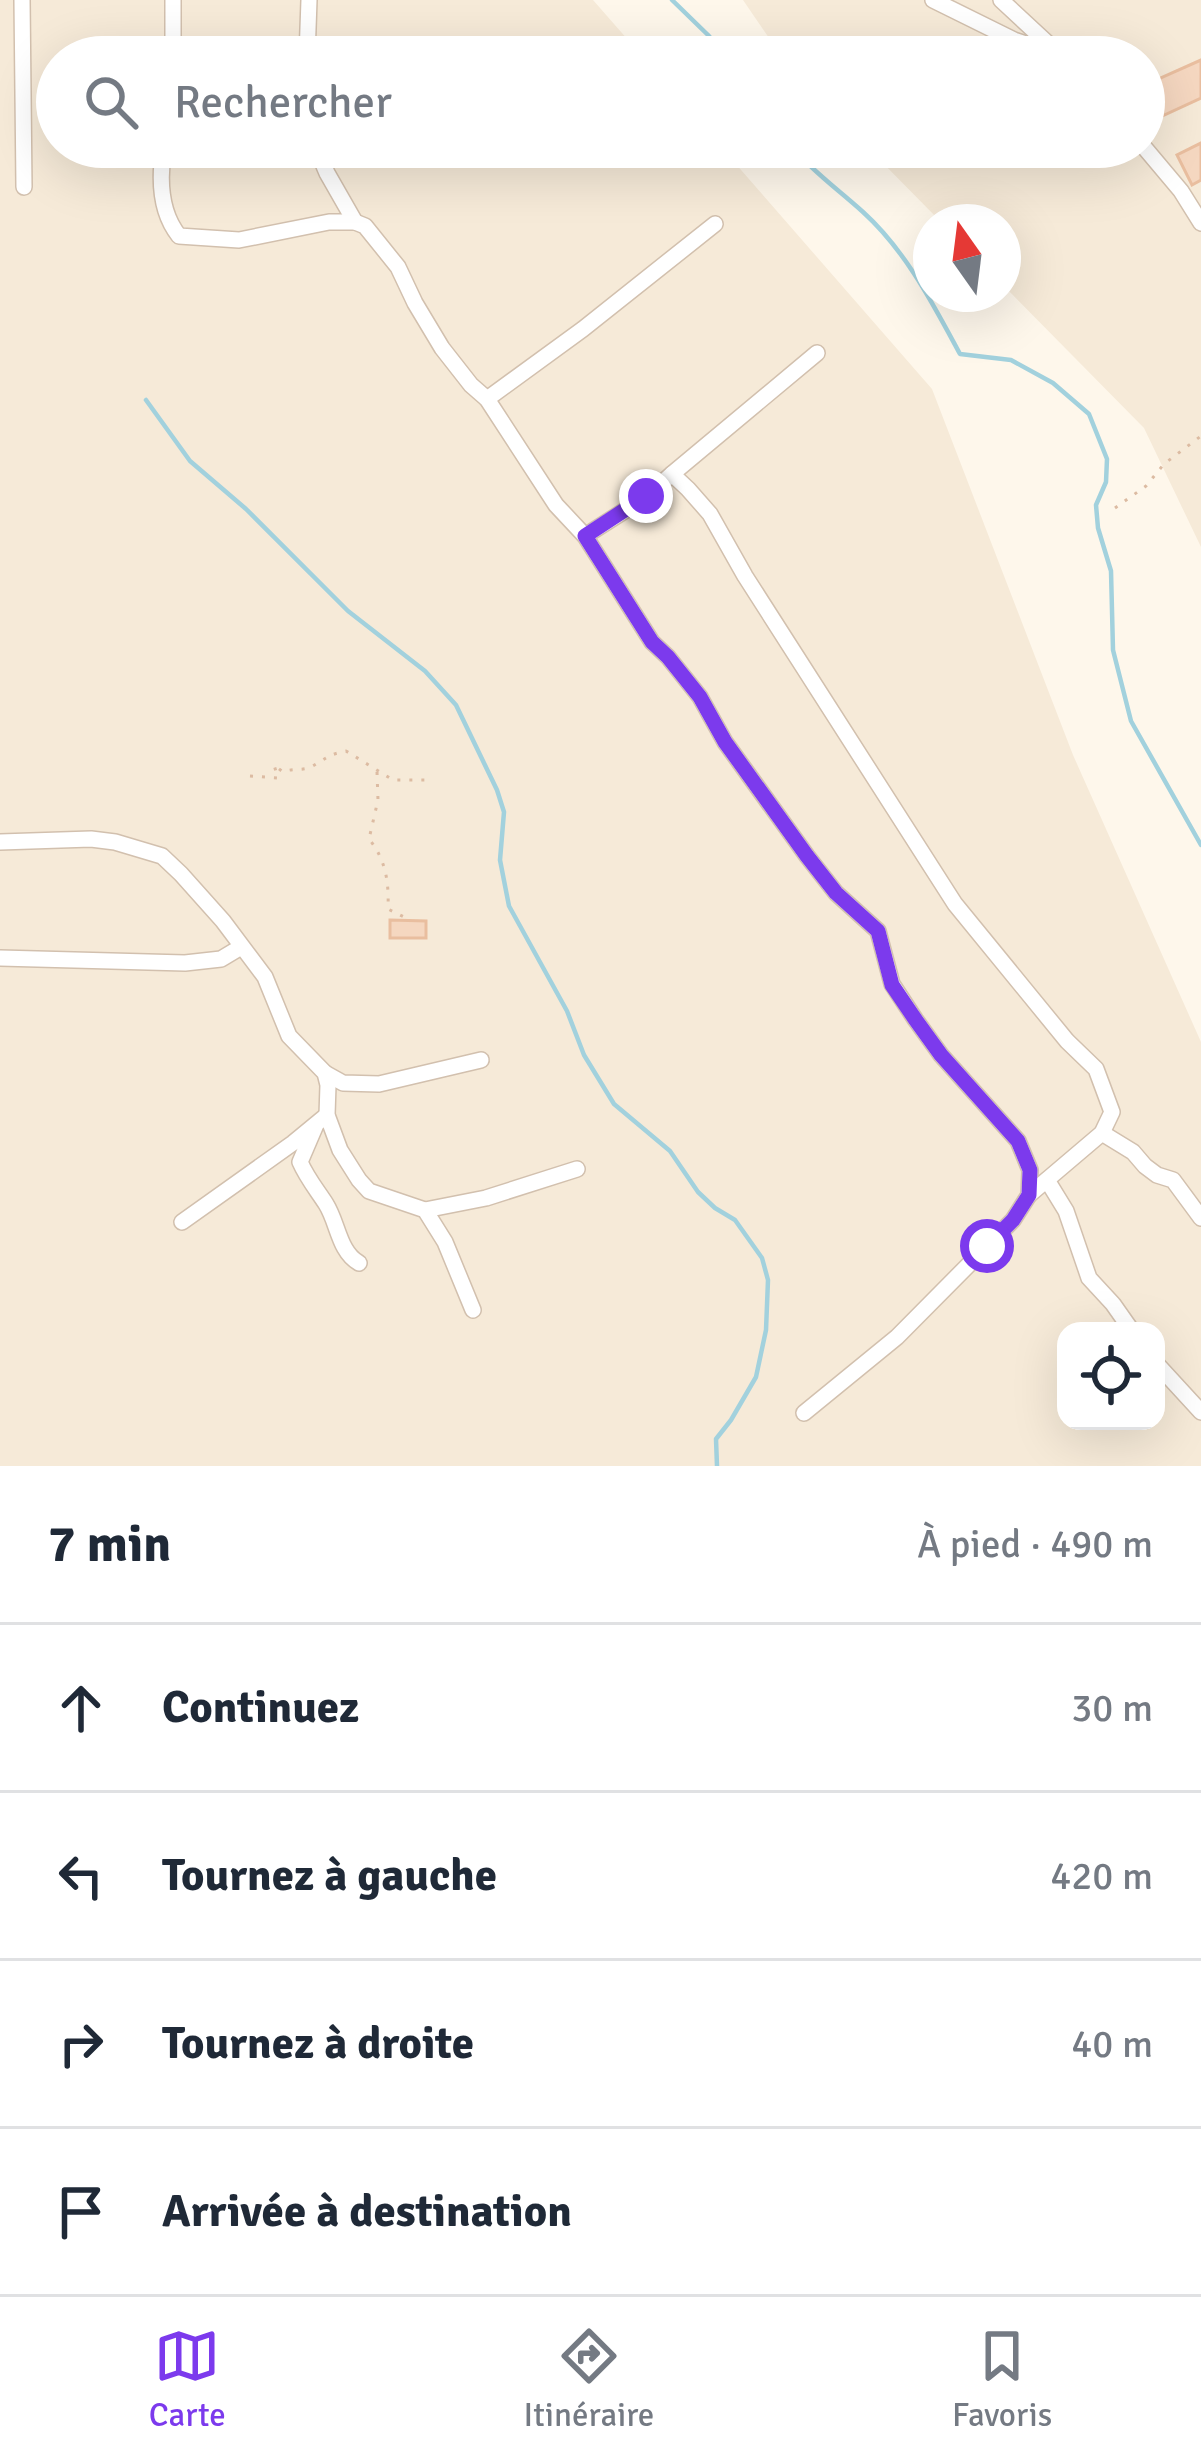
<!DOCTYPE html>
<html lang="fr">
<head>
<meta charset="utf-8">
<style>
	body { margin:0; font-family:Signika,sans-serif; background:#f2f2f3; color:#1f2937 }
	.controls { position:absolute; right:36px; bottom:36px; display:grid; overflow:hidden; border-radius:24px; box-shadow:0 12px 48px #0002 }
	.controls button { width:108px; height:108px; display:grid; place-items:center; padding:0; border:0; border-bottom:3px solid #e0e1e3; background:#fff; color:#1f2937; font:60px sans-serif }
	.compass { position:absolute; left:913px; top:204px; width:108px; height:108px; border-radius:50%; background:#fff; box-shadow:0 12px 48px #0002; rotate:346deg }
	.stop { position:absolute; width:36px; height:36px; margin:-27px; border:9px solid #7c3aed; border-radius:50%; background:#fff }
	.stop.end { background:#7c3aed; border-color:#fff; box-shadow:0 3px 12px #0008 }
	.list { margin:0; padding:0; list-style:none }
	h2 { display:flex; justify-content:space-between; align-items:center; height:156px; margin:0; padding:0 48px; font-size:51px }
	h2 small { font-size:39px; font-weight:400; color:#747a83 }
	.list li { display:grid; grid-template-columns:78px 1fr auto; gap:36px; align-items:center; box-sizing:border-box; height:168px; padding:0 48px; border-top:3px solid #e0e1e3 }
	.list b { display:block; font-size:45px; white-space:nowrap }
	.list em { font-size:39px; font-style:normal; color:#747a83 }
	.icon { flex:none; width:66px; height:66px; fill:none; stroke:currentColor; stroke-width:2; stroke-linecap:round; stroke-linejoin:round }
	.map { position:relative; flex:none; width:1201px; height:1466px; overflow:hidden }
	.search { position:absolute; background:#fff; box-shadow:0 12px 48px #0002; left:36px; right:36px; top:36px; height:132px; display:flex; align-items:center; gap:30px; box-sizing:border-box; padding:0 42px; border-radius:66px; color:#747a83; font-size:45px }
	.sheet { height:828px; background:#fff }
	nav { display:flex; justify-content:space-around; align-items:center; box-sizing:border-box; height:168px; border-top:3px solid #e0e1e3; background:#fff; font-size:33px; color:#747a83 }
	nav a { display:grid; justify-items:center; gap:6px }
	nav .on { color:#7c3aed }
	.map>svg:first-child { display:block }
	.residential { fill:#f6ead8; fill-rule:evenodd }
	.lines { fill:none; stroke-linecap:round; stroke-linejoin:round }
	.stream { stroke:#a2d1dd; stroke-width:4.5 }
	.building { fill:#f5d7c0; stroke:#e9be9f; stroke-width:3 }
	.minor-casing { stroke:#d2c0ae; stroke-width:18 }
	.path { stroke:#dcbba2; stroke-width:3; stroke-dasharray:3 9; stroke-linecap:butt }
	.minor { stroke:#fff; stroke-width:15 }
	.route { stroke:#7c3aed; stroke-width:15 }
</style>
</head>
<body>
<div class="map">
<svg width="1201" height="1466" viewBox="0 0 1201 1466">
	<rect width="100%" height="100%" fill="#fef7eb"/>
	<!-- residential -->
	<g class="residential">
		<path d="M0 0H593L643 57H57V147H721L932 389 1073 755 1201 1042V1466H0ZM1066 1331H1156V1421H1066Z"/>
		<path d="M743 0H1201V547L1144 428 1003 285V222H941L867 147H1144V57H782Z"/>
	</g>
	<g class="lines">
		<!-- stream -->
		<g class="stream">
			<path d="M672 0 708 35 726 57"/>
			<path d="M792 147C813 172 839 190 863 212 906 251 933 304 960 354L1011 360 1053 383 1089 414 1107 459 1106 482 1096 505 1098 528 1111 571 1113 650 1131 721 1201 845"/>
			<path d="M146 400 190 461 246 509 348 611 425 671 456 705 497 790 504 812 500 860 509 906 567 1011 584 1055 614 1104 670 1151 698 1192 715 1208 735 1220 762 1258 768 1280 766 1330 756 1377 731 1420 716 1439 717 1466"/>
		</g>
	</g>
	<!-- building -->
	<g class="building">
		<path d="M1201 60V98L1160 117 1145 85Z"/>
		<path d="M1201 143V180L1192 185 1177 155Z"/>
		<path d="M390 920 426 921V938H390Z"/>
	</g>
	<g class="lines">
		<defs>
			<g id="minor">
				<path d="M22 0 24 187"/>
				<path d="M933 0 1014 40 1065 57"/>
				<path d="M1001 0 1056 51"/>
				<path d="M173 57V0"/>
				<path d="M307 57 309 0"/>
				<path d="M164 147C159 177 159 211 179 236L239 240 329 222H355L365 226 398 267 415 303 442 348 471 385 487 399 556 505 585 536 652 642 668 657 700 697 725 742 807 856 836 893 878 931 892 984 915 1019 941 1055 1018 1141 1030 1170 1029 1195 1013 1220 897 1337 804 1413"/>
				<path d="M316 147 327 173 355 222"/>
				<path d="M1144 147 1181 191 1201 223"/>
				<path d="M487 399 583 329 715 224"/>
				<path d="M672 474 817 353"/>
				<path d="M585 536 646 497 672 474 688 489 710 514 745 576 955 904 1067 1041 1096 1069 1112 1112 1102 1133 1029 1195"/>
				<path d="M0 842 91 839 115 842 162 856 181 874 223 921 265 977 289 1036 325 1073 328 1085 327 1115 340 1150 359 1180 369 1191 425 1210 445 1242 473 1310"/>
				<path d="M0 958 185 963 221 959 241 947"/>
				<path d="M325 1073 343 1083 379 1084 481 1060"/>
				<path d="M315 1127 300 1162C307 1178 317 1190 326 1204 338 1223 339 1252 359 1263"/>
				<path d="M1102 1133 1133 1152 1145 1166 1157 1175 1173 1180 1201 1218"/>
				<path d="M1047 1180 1066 1211 1089 1278 1113 1304 1132 1331"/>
				<path d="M425 1210 486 1198 577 1169"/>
				<path d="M182 1222 293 1143 327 1115"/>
				<path d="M1156 1363 1201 1412"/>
			</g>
		</defs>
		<!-- minor casing -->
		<use href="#minor" class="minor-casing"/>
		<!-- path -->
		<g class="path">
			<path d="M1115 508 1146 486 1164 464 1201 436"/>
			<path d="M377 772 378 800 369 839C386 860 389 882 388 909L406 918"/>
			<path d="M250 776 278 778 274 765 283 772C292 768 302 771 311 767 327 758 327 755 346 751L393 780H429"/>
		</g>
		<!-- minor -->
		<use href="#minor" class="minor"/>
	</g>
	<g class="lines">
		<!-- route -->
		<path class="route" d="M646 496 585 536 652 642 668 657 700 697 725 742 807 856 836 893 878 931 892 985 915 1019 941 1055 1018 1141 1030 1170 1029 1195 1013 1220 987 1246"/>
	</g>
</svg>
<div class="controls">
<button><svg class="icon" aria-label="locate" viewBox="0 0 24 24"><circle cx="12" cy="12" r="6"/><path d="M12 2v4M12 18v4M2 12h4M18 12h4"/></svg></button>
</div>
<svg class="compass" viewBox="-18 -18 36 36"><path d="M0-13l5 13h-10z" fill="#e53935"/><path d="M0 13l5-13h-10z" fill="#747a83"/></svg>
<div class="stop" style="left:987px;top:1246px"></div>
<div class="stop end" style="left:646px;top:496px"></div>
<div class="search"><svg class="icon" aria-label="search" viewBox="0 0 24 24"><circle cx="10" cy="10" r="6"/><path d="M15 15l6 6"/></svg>Rechercher</div>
</div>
<section class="sheet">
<h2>7 min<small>À pied · 490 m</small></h2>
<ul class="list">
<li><svg class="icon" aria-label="ahead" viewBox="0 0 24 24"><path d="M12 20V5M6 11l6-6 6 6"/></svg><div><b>Continuez</b></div><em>30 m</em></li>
<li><svg class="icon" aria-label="left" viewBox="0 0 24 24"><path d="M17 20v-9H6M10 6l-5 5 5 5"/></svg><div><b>Tournez à gauche</b></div><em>420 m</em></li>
<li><svg class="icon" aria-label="right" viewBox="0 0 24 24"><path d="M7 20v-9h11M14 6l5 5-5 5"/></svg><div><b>Tournez à droite</b></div><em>40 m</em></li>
<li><svg class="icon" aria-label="arrive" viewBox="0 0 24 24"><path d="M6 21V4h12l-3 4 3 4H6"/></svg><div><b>Arrivée à destination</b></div></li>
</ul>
</section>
<nav>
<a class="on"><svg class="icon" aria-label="map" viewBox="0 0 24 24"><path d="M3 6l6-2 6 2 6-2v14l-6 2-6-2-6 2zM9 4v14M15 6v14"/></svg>Carte</a>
<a><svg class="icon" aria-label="directions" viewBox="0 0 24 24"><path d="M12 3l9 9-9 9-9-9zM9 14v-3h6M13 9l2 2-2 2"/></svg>Itinéraire</a>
<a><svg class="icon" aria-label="saved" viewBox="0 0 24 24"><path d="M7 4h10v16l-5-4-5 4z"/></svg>Favoris</a>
</nav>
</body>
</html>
